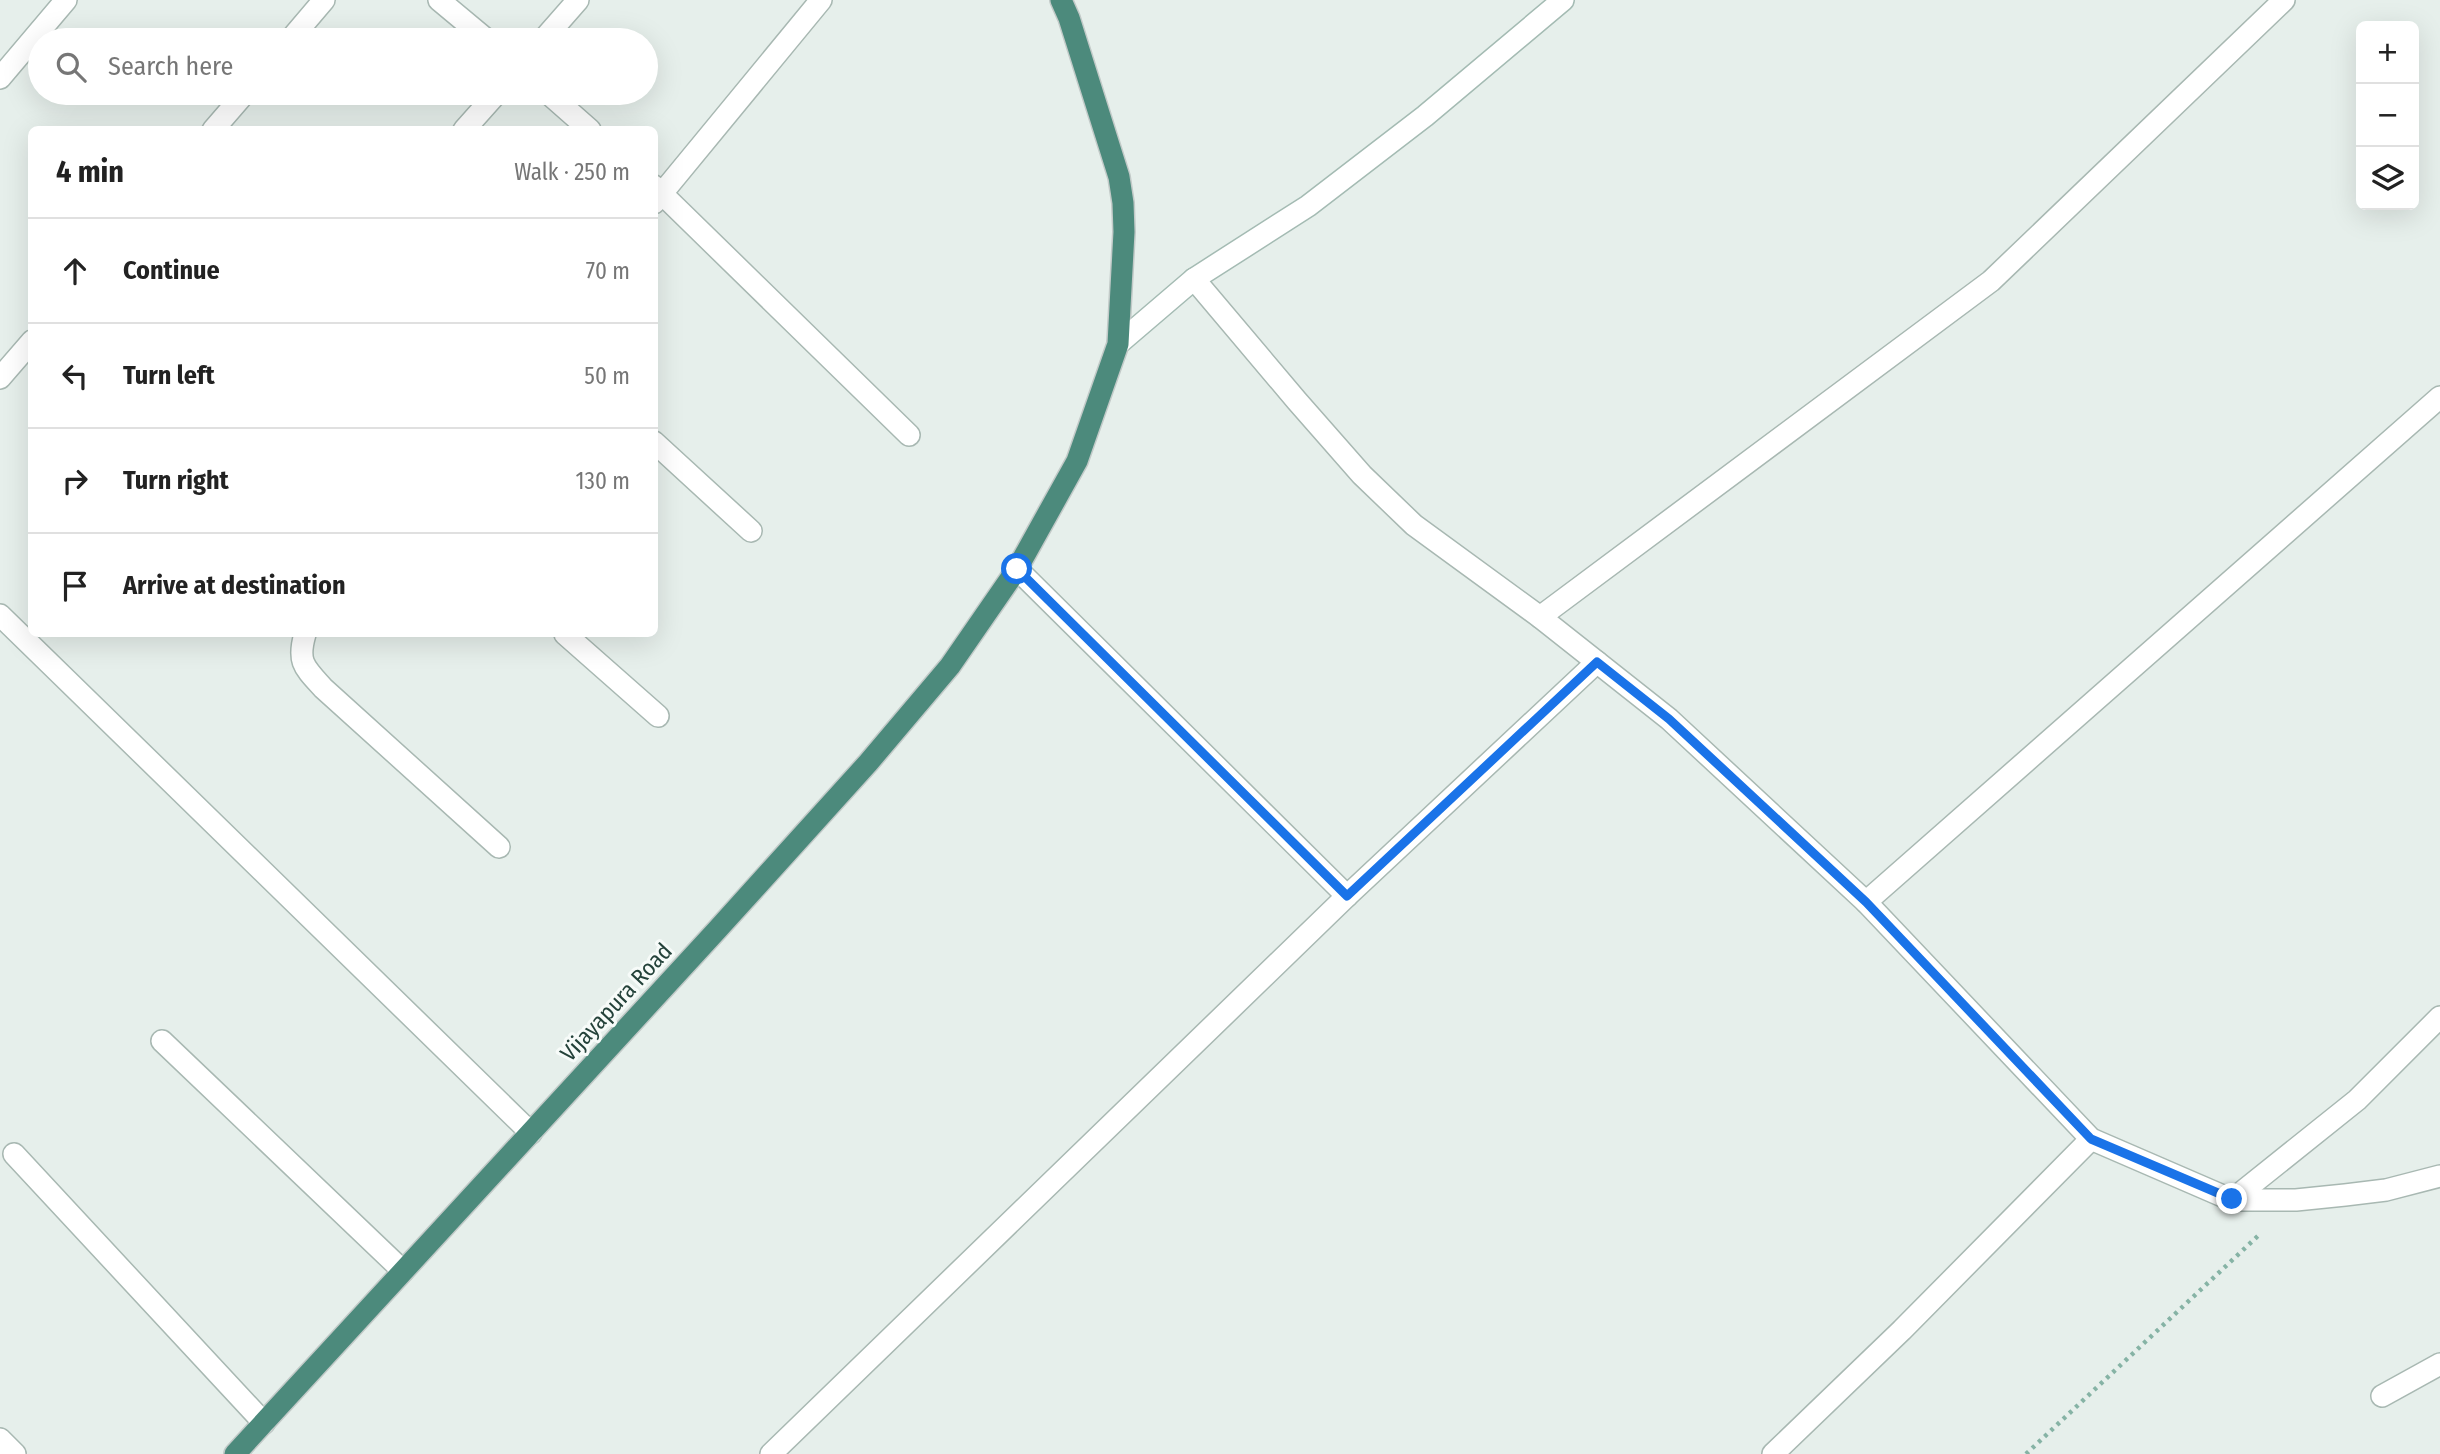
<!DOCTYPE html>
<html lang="en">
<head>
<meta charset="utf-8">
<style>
	body { margin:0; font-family:"Fira Sans Condensed",sans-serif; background:#f2f2f2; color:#222 }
	.controls { position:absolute; right:21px; top:21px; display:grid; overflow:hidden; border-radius:10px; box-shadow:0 7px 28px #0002 }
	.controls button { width:63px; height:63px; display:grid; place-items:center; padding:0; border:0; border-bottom:2px solid #e0e0e0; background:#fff; color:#222; font:35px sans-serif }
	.stop { position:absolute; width:21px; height:21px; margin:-16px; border:5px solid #1a73e8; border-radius:50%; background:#fff }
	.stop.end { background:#1a73e8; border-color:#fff; box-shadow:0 2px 7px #0008 }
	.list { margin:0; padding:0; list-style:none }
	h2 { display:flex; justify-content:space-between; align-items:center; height:91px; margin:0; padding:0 28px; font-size:30px }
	h2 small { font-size:23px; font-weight:400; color:#767676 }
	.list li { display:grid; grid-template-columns:46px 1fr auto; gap:21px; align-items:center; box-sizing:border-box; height:105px; padding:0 28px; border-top:2px solid #e0e0e0 }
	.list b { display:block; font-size:26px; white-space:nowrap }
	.list em { font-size:23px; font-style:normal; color:#767676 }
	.icon { flex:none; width:38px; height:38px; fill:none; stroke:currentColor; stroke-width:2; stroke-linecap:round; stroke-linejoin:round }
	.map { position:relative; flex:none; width:2440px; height:1454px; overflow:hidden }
	.search { position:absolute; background:#fff; box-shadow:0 7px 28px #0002; left:28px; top:28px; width:630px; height:77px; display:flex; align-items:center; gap:18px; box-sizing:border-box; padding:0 24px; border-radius:38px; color:#767676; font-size:26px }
	.panel { position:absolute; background:#fff; box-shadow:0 7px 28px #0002; left:28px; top:126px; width:630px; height:511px; border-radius:10px }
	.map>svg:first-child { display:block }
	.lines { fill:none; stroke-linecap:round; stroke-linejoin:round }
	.minor-casing { stroke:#a8b8b2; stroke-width:24 }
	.secondary-casing { stroke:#a4bbb3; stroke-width:24 }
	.trunk-casing { stroke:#c2cac8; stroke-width:24 }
	.path { stroke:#86b3a5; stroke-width:4.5; stroke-dasharray:3.5 5; stroke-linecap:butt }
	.minor { stroke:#fff; stroke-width:21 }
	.secondary { stroke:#fff; stroke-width:21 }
	.trunk { stroke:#4c8a7c; stroke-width:21 }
	.route { stroke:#1a73e8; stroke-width:9 }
	.labels { text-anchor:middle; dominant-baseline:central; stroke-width:6; stroke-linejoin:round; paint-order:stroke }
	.street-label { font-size:23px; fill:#24423a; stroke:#f7fbf9 }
</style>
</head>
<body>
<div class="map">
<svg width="2440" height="1454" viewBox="0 0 2440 1454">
	<rect width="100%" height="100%" fill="#e6efeb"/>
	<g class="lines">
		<defs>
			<g id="minor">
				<path d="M439 0 487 40"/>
				<path d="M290 40 324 0"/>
				<path d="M543 40 578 0"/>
				<path d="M0 78 66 0"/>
				<path d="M548 93 590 130"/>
				<path d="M213 130 245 93"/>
				<path d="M464 130 497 93"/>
				<path d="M654 186 909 435"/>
				<path d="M654 203 821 0"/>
				<path d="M1194 279 1297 401 1362 475 1414 525 1540 617 1669 719 1866 902 2091 1139 2232 1200H2296L2345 1195 2386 1190 2440 1176"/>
				<path d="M0 378 32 341"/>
				<path d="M654 442 751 531"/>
				<path d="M1017 569 1347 896"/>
				<path d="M0 615 531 1133"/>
				<path d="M1540 617 1991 281 2284 0"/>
				<path d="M305 634C297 662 304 667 323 688L499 847"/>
				<path d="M565 634 658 716"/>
				<path d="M1866 902 2440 397"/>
				<path d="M162 1041 403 1271"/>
				<path d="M14 1154 264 1423"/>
				<path d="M2232 1200 2357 1100 2440 1017"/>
				<path d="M2382 1396 2440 1364"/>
				<path d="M0 1439 15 1454"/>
				<path d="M771 1454 1347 896 1597 662"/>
				<path d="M1773 1454 1902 1330 2091 1139"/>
			</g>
			<path id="secondary" d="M1118 344 1194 279 1308 206 1425 116 1563 0"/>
			<path id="trunk" d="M235 1454 717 930 868 763 950 666 1017 569 1077 461 1118 344 1124 232 1123 203 1119 177 1069 18 1061 0"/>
		</defs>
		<!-- minor casing -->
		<use href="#minor" class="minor-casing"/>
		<!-- secondary casing -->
		<use href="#secondary" class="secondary-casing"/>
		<!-- trunk casing -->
		<use href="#trunk" class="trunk-casing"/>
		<!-- path -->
		<path class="path" d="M2026 1454 2260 1234"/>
		<!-- minor -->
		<use href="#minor" class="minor"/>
		<!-- secondary -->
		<use href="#secondary" class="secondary"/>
		<!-- trunk -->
		<use href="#trunk" class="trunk"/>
	</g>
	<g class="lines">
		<!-- route -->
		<path class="route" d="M1017 569 1347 896 1597 662 1669 719 1866 902 2091 1139 2232 1199"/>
	</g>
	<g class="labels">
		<!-- street labels -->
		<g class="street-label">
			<text transform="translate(616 1002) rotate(-47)">Vijayapura Road</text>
		</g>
	</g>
</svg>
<div class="controls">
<button>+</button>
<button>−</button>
<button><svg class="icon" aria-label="layers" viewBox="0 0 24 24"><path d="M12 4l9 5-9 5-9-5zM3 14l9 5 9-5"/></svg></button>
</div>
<div class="stop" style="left:1017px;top:569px"></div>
<div class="stop end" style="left:2232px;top:1199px"></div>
<div class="search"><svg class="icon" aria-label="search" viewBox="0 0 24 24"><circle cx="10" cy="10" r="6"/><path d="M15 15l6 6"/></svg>Search here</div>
<section class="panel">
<h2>4 min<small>Walk · 250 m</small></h2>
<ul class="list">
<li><svg class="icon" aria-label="ahead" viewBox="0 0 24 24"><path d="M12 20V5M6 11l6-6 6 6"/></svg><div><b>Continue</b></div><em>70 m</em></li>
<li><svg class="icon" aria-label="left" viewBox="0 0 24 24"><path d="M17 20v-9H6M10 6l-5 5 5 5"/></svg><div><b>Turn left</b></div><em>50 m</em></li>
<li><svg class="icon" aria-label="right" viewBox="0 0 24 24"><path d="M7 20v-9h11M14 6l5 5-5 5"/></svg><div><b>Turn right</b></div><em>130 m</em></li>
<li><svg class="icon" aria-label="arrive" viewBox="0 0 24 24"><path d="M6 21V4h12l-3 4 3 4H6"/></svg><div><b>Arrive at destination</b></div></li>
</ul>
</section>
</div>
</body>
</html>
